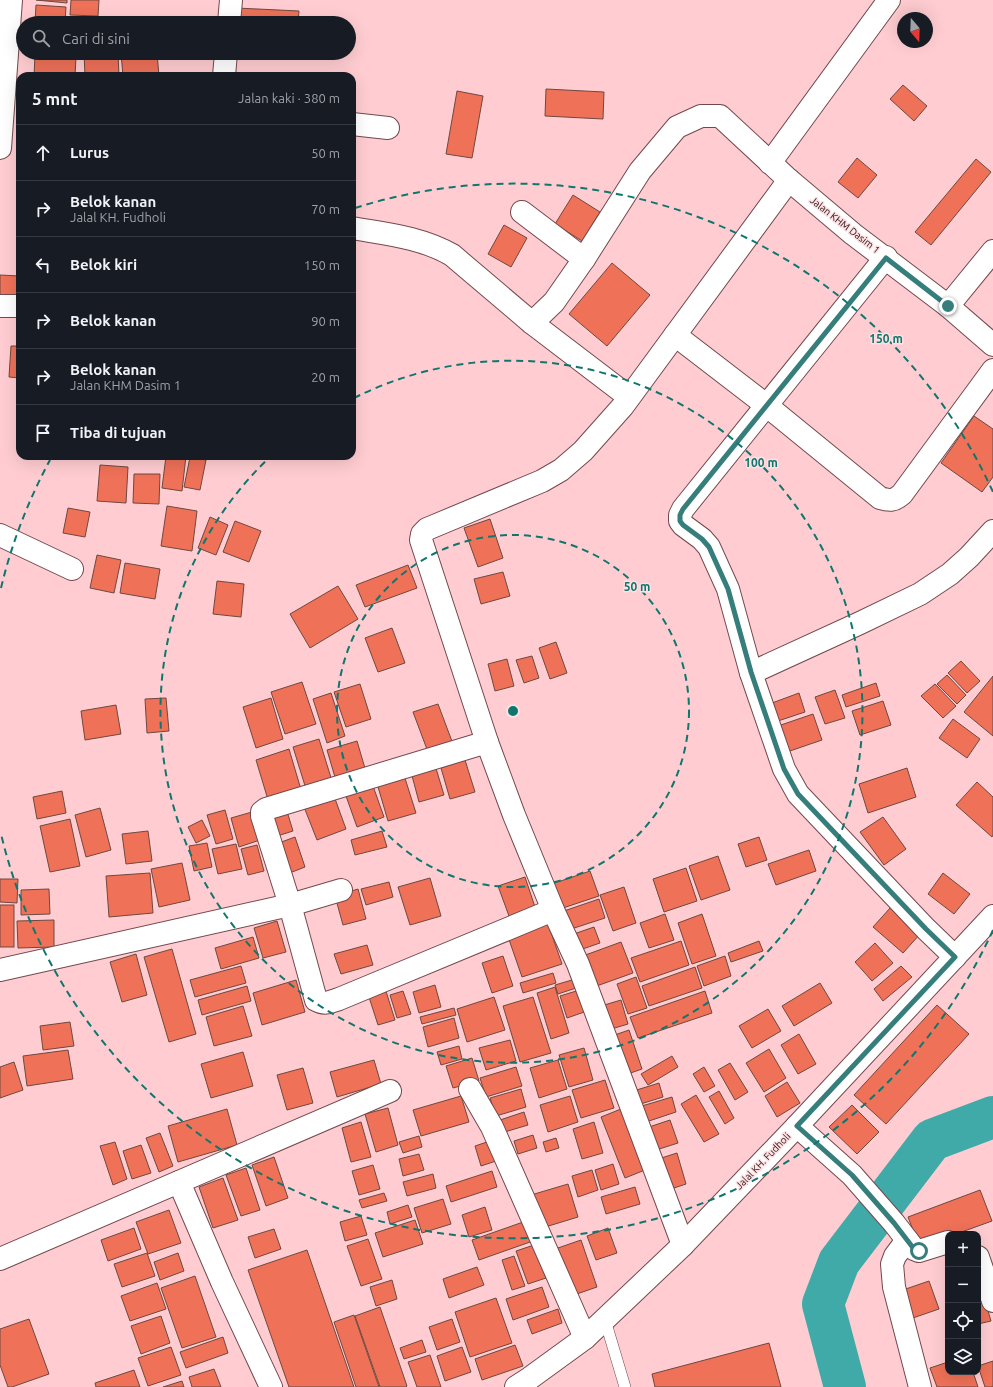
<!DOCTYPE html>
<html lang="id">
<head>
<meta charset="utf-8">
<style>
	body { margin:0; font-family:Ubuntu,sans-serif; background:#20242c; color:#f1f3f6 }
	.controls { position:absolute; right:12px; bottom:12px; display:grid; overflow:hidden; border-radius:8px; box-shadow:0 4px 16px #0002 }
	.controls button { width:36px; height:36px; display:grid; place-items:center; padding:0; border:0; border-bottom:1px solid #363941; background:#171b24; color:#f1f3f6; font:20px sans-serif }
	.compass { position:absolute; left:897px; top:12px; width:36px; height:36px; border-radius:50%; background:#171b24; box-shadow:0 4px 16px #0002; rotate:161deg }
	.stop { position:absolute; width:12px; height:12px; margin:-9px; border:3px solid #357e7c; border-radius:50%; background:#fff }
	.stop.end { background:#357e7c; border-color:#fff; box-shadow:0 1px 4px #0008 }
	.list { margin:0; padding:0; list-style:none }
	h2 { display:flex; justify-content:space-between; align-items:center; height:52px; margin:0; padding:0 16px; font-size:17px }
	h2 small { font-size:13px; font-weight:400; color:#9ea1a6 }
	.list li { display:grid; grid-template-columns:26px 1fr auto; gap:12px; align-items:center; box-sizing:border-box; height:56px; padding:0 16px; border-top:1px solid #363941 }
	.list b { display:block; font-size:15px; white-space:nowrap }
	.list p { margin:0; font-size:13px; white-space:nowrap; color:#9ea1a6 }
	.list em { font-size:13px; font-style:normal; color:#9ea1a6 }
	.icon { flex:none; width:22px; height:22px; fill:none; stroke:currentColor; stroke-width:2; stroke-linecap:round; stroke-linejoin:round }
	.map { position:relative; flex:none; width:993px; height:1387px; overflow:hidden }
	.search { position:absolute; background:#171b24; box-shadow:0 4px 16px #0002; left:16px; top:16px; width:340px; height:44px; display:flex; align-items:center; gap:10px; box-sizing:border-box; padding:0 14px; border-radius:22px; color:#9ea1a6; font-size:15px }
	.panel { position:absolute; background:#171b24; box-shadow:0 4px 16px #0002; left:16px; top:72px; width:340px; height:388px; border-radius:12px }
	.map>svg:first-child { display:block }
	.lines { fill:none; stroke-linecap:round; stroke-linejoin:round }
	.river { stroke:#40aaa8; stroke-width:42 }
	.building { fill:#ee7158; stroke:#6f483f }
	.lane-casing { stroke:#73494d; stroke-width:12 }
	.street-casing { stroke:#73494d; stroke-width:24 }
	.secondary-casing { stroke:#73494d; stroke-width:24 }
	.lane { stroke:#fff; stroke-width:11 }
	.street { stroke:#fff; stroke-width:22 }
	.secondary { stroke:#fff; stroke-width:22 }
	.route { stroke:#357e7c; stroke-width:5 }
	.ring { fill:none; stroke:#0f766e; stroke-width:2; stroke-dasharray:7 5 }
	.labels { text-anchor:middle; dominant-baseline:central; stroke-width:3; stroke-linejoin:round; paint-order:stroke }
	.street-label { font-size:10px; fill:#261517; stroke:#fee0e2 }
	.centre { fill:#0f766e; stroke:#fee0e2; stroke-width:2 }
	.ring-label { font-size:12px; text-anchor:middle; font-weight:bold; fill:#0f766e; stroke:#fee0e2; stroke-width:3; stroke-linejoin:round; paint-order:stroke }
</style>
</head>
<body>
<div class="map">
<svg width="993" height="1387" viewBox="0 0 993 1387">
	<rect width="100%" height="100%" fill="#ffcdd1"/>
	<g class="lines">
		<!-- river -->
		<path class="river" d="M845 1387 823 1304 839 1262 932 1140 993 1117"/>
	</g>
	<!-- building -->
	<g class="building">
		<path d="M36 0H67V3Z"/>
		<path d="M71 0H99L98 16 70 15Z"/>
		<path d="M36 5 66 7 65 23H35Z"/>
		<path d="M236 8 299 11 298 23H235Z"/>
		<path d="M84 53H118L119 76H85Z"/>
		<path d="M121 53H157L159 76H123Z"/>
		<path d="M35 55 76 57 75 76H34Z"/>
		<path d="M903 85 927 106 914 121 890 99Z"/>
		<path d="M546 89 604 92 603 119 545 116Z"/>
		<path d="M457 91 483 96 472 158 446 154Z"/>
		<path d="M857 158 877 175 858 198 838 182Z"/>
		<path d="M976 159 991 172 931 245 915 232Z"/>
		<path d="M573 195 600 212 582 241 555 224Z"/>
		<path d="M504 225 527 238 511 267 488 254Z"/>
		<path d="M612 263 650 295 607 346 569 314Z"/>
		<path d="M0 275 20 276V299L0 298Z"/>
		<path d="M11 346H20V378L9 377Z"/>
		<path d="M974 416 993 429V477L982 492 941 463Z"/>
		<path d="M166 456H186L182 491 162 488Z"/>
		<path d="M190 457 206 460 200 490 184 487Z"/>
		<path d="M100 465 128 467 126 503 97 501Z"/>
		<path d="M134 474H160L159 504 133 503Z"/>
		<path d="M167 506 197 511 192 551 161 546Z"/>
		<path d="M68 508 90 512 85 537 63 533Z"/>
		<path d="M210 517 228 525 216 555 198 548Z"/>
		<path d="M490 519 503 558 478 567 464 528Z"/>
		<path d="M235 521 261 531 249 562 223 552Z"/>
		<path d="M97 555 121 560 114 593 90 588Z"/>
		<path d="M125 563 160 569 155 599 120 593Z"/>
		<path d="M408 565 417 588 365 607 356 585Z"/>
		<path d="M503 572 510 596 481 604 474 579Z"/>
		<path d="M217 581 244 584 241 617 213 614Z"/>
		<path d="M338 586 358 619 310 648 290 614Z"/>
		<path d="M392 628 405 663 378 672 365 638Z"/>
		<path d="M556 642 567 673 550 679 539 648Z"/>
		<path d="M532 656 539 678 524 683 516 660Z"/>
		<path d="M507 659 514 686 495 691 488 664Z"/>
		<path d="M961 661 980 681 967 693 948 673Z"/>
		<path d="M947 675 966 695 957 704 937 684Z"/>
		<path d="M993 676V736L964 712Z"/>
		<path d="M302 682 316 724 285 734 271 692Z"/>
		<path d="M876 683 880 696 846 707 842 695Z"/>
		<path d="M360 684 371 719 346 727 334 692Z"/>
		<path d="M935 684 956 706 943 718 921 696Z"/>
		<path d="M835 690 845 718 825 724 815 697Z"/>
		<path d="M331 693 345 736 327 743 313 699Z"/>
		<path d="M799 693 805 712 778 721 772 703Z"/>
		<path d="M166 698 169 731 147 733 145 699Z"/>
		<path d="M271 698 283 739 256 748 243 707Z"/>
		<path d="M883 701 891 725 860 735 852 711Z"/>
		<path d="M438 704 453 744 428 752 413 712Z"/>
		<path d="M116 705 121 734 85 740 81 711Z"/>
		<path d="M813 714 822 740 784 753 775 727Z"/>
		<path d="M953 719 980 739 967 758 939 738Z"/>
		<path d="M319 739 332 781 306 789 293 747Z"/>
		<path d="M357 741 367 775 337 784 327 750Z"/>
		<path d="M289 749 302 793 269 803 256 760Z"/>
		<path d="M465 760 475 792 450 799 441 768Z"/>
		<path d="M435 765 444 795 419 802 411 772Z"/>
		<path d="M907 768 916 797 868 813 859 784Z"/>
		<path d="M403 772 416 813 388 821 376 780Z"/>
		<path d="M977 782 993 797V835L992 837 956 805Z"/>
		<path d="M373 786 384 817 357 827 346 796Z"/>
		<path d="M62 791 66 813 37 819 33 797Z"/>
		<path d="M334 796 346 829 317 840 304 807Z"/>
		<path d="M100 808 111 850 86 857 75 815Z"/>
		<path d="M286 808 293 831 274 837 268 814Z"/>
		<path d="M225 810 233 839 216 844 207 815Z"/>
		<path d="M252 812 260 840 239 847 231 818Z"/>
		<path d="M883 817 906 849 884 865 860 832Z"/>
		<path d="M70 819 80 866 50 872 40 826Z"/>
		<path d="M202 820 210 836 196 843 188 827Z"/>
		<path d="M148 831 152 861 126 864 122 834Z"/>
		<path d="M382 831 387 847 355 855 351 840Z"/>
		<path d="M295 837 305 867 287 874 276 844Z"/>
		<path d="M759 837 767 860 746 867 738 844Z"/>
		<path d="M207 843 212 867 194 871 189 846Z"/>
		<path d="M236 844 242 869 218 874 212 849Z"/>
		<path d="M257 845 264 871 248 875 241 849Z"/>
		<path d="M809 850 816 871 776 885 768 864Z"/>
		<path d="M718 856 730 890 701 900 689 866Z"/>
		<path d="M182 863 190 900 159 907 151 869Z"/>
		<path d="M686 868 697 901 664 912 653 879Z"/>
		<path d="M590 871 599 896 557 910 549 885Z"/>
		<path d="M150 873 153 913 109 917 106 876Z"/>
		<path d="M943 873 970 894 954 914 928 894Z"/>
		<path d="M525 877 535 907 509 916 498 886Z"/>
		<path d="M430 878 441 916 410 925 398 887Z"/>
		<path d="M0 879H18L17 903 0 902Z"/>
		<path d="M389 882 393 897 366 905 361 889Z"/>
		<path d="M624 887 636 923 613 931 600 895Z"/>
		<path d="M49 889 50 914 21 915V890Z"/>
		<path d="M358 889 366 919 343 925 335 896Z"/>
		<path d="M599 899 605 918 565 931 558 913Z"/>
		<rect x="0" y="905" width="14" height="42"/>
		<path d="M891 907 921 933 903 953 873 927Z"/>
		<path d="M665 914 674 940 649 948 640 923Z"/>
		<path d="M702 914 716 956 692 964 678 923Z"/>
		<path d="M546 918 562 964 522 977 506 931Z"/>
		<path d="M54 920V947L18 948 17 921Z"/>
		<path d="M277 921 286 952 263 958 254 928Z"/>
		<path d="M594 927 600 943 574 952 568 936Z"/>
		<path d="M253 937 259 958 221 969 215 948Z"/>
		<path d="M681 941 689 965 640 982 631 958Z"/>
		<path d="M759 941 763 951 731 962 728 953Z"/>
		<path d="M621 942 633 973 591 988 580 957Z"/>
		<path d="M875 943 893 963 872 981 855 962Z"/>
		<path d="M367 945 373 965 341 974 334 954Z"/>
		<path d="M172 949 196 1034 169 1042 144 957Z"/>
		<path d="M136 954 147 995 122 1002 110 962Z"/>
		<path d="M503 956 513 986 492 993 482 963Z"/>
		<path d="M725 956 731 976 704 986 697 966Z"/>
		<path d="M241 966 246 983 195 997 190 980Z"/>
		<path d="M901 966 912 977 883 1001 874 989Z"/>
		<path d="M695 967 702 988 649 1006 642 986Z"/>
		<path d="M553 973 556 983 523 993 520 983Z"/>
		<path d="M582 977 585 985 558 994 555 985Z"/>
		<path d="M636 977 647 1008 628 1014 617 984Z"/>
		<path d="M296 980 305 1012 262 1025 253 993Z"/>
		<path d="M820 983 832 1003 794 1026 782 1006Z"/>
		<path d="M435 985 441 1007 419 1013 413 992Z"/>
		<path d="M247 986 251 1001 202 1015 198 1000Z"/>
		<path d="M555 987 569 1033 551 1039 537 993Z"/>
		<path d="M385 988 395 1020 378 1025 368 994Z"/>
		<path d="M586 988 593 1009 567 1018 560 996Z"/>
		<path d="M403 991 411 1014 397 1018 390 995Z"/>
		<path d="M705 991 712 1013 638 1038 630 1017Z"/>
		<path d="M494 997 505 1030 467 1042 457 1009Z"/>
		<path d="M533 997 551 1053 520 1062 503 1006Z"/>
		<path d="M621 1000 628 1024 608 1030 601 1006Z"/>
		<path d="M937 1005 969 1034 886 1124 854 1095Z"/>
		<path d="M243 1006 252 1036 214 1046 206 1017Z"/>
		<path d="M454 1008 456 1015 422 1024 420 1017Z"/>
		<path d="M768 1009 781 1031 752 1048 739 1026Z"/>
		<path d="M454 1018 459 1038 428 1047 423 1027Z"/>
		<path d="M70 1022 74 1046 43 1050 40 1026Z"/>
		<path d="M629 1030 642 1069 622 1076 609 1037Z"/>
		<path d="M799 1034 816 1064 798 1074 781 1045Z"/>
		<path d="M510 1040 516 1061 486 1070 479 1048Z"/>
		<path d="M459 1046 462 1059 441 1065 437 1052Z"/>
		<path d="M584 1048 593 1080 569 1087 559 1055Z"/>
		<path d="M769 1049 786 1078 764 1092 746 1063Z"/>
		<path d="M68 1050 73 1079 27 1086 23 1056Z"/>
		<path d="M243 1052 253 1086 211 1098 201 1064Z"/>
		<path d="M672 1056 678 1067 648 1085 641 1074Z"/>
		<path d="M472 1058 479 1081 453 1088 446 1066Z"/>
		<path d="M374 1060 381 1084 337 1097 330 1072Z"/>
		<path d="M558 1060 567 1089 539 1098 530 1068Z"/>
		<path d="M14 1062 23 1090 0 1098V1067Z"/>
		<path d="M730 1063 748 1092 735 1100 718 1070Z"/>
		<path d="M516 1067 522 1086 486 1097 480 1078Z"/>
		<path d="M704 1067 715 1086 704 1092 693 1074Z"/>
		<path d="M303 1068 313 1103 287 1110 277 1075Z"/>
		<path d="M605 1080 614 1108 581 1118 572 1090Z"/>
		<path d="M787 1082 800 1103 777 1117 765 1096Z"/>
		<path d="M659 1083 663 1097 631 1107 627 1093Z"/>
		<path d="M521 1089 526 1107 496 1116 490 1098Z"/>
		<path d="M719 1091 734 1118 725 1124 709 1097Z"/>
		<path d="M696 1095 719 1134 704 1142 681 1104Z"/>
		<path d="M461 1096 469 1122 421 1136 413 1110Z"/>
		<path d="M570 1096 578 1122 548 1132 540 1105Z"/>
		<path d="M672 1097 676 1112 640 1124 635 1108Z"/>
		<path d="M852 1105 879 1132 857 1154 829 1127Z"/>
		<path d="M388 1108 398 1145 376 1152 365 1114Z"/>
		<path d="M227 1109 237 1145 178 1162 168 1126Z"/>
		<path d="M621 1109 645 1170 625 1178 601 1117Z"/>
		<path d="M524 1112 528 1125 498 1134 494 1122Z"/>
		<path d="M670 1120 678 1143 653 1151 646 1128Z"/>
		<path d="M361 1122 371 1157 351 1162 342 1128Z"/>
		<path d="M594 1122 603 1153 582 1159 573 1129Z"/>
		<path d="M160 1133 173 1166 159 1172 146 1138Z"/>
		<path d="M533 1135 537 1148 518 1154 514 1141Z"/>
		<path d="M419 1136 422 1147 403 1153 399 1142Z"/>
		<path d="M556 1138 559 1148 546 1152 543 1142Z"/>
		<path d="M493 1140 499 1160 481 1166 475 1146Z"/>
		<path d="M115 1142 127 1179 113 1185 100 1146Z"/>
		<path d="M141 1145 151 1173 132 1179 123 1151Z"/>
		<path d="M677 1153 686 1184 665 1191 655 1160Z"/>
		<path d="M419 1154 424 1170 403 1176 399 1159Z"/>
		<path d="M274 1157 288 1198 266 1206 252 1165Z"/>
		<path d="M613 1164 619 1184 601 1190 595 1170Z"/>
		<path d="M373 1165 380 1189 359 1195 352 1171Z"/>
		<path d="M246 1168 260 1210 241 1216 226 1175Z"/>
		<path d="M592 1170 598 1190 578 1197 572 1176Z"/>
		<path d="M492 1171 497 1187 451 1202 446 1186Z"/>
		<path d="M433 1174 436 1188 407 1196 403 1182Z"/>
		<path d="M223 1178 238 1220 213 1228 199 1187Z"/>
		<path d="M568 1184 578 1217 542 1228 531 1195Z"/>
		<path d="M635 1187 640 1204 606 1214 601 1197Z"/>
		<path d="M980 1190 992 1221 956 1234H948L920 1248 908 1217Z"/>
		<path d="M384 1193 387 1201 362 1208 359 1200Z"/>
		<path d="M443 1199 451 1224 422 1233 414 1208Z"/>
		<path d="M408 1205 412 1217 390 1224 387 1212Z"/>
		<path d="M485 1207 492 1230 469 1237 462 1215Z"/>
		<path d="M169 1210 181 1243 148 1254 136 1222Z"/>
		<path d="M361 1216 367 1235 345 1241 340 1222Z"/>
		<path d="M415 1220 423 1244 383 1257 375 1233Z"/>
		<path d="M526 1221 533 1241 479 1260 472 1240Z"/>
		<path d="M134 1228 141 1249 108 1261 101 1240Z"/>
		<path d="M608 1228 617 1253 596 1260 587 1236Z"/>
		<path d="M274 1229 281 1249 255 1258 248 1237Z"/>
		<path d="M368 1239 382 1279 361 1286 347 1246Z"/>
		<path d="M581 1240 597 1287 571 1296 555 1249Z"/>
		<path d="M534 1245 546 1278 528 1284 516 1251Z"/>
		<path d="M307 1250 354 1387H289L248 1270Z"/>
		<path d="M147 1253 155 1276 122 1287 114 1264Z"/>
		<path d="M178 1253 184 1271 160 1280 154 1262Z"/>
		<path d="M514 1256 525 1286 512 1290 502 1260Z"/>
		<path d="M477 1267 484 1285 449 1298 443 1279Z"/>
		<path d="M195 1276 216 1337 182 1348 161 1288Z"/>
		<path d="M392 1280 397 1299 376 1306 370 1287Z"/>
		<path d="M929 1281 939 1309 907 1320 897 1292Z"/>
		<path d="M157 1283 166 1309 130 1321 121 1296Z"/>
		<path d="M542 1287 549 1307 513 1320 506 1299Z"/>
		<path d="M982 1290 991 1321 978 1324V1291Z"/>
		<path d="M496 1298 512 1343 470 1357 455 1312Z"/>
		<path d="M380 1307 407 1386 406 1387H380L355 1316Z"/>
		<path d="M558 1309 562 1323 532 1334 527 1320Z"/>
		<path d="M354 1315 379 1387H356L334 1322Z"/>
		<path d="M161 1316 170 1343 141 1354 131 1326Z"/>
		<path d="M29 1319 49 1374 12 1387H8L0 1365V1329Z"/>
		<path d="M452 1319 460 1342 437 1350 429 1327Z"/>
		<path d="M223 1337 228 1353 186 1368 180 1352Z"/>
		<path d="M422 1340 426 1352 404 1359 400 1348Z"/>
		<path d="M769 1343 781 1387H655L652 1374Z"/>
		<path d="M515 1345 523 1366 482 1380 475 1359Z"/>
		<path d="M171 1347 181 1375 148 1386 138 1358Z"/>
		<path d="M462 1347 471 1372 445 1381 437 1356Z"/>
		<path d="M430 1355 441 1387H417L408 1362Z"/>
		<path d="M993 1361V1387H985L978 1366Z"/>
		<path d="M948 1362V1372H973L978 1387H937L930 1368Z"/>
		<path d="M214 1369 221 1387H192L189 1377Z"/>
		<path d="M134 1370 140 1387H96L95 1383Z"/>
		<path d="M182 1381 184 1387H163Z"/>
	</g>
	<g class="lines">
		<defs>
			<path id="lane" d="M605 1320 625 1387"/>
			<g id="street">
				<path d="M229 23 231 0"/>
				<path d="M224 76 226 53"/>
				<path d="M352 124 388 128"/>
				<path d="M0 148 11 0"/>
				<path d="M770 163 889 0"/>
				<path d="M522 212 584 259"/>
				<path d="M352 228C386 234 421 237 452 255L532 323 629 397"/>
				<path d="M886 257 683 509 680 515V521L683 525 702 539 709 547 728 589 751 673 784 769 798 794 926 929 955 957"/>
				<path d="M0 306H20"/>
				<path d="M948 306 993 251"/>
				<path d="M532 323 554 302 584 259 640 171 677 127 701 116H720L789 180 853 234 948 306 993 345"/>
				<path d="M675 335 766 405 880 498C890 501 894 501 902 494L993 370"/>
				<path d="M0 535 72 569"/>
				<path d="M751 673 860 623 920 594 950 574 969 557 993 531"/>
				<path d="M487 742 266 809 262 812V816L290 905 316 1000C325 1005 330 1002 339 999L553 910"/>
				<path d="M0 970 290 905 341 890"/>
				<path d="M470 1089 492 1127 585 1338"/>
				<path d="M797 1126 852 1175 894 1223 914 1249 919 1251 948 1242"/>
				<path d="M179 1182 222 1282 271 1387"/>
				<path d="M907 1240 895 1256 892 1264 894 1287 920 1387"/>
				<path d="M683 1245 578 964 553 910 514 815 487 742 421 540 422 534 427 529 542 481 561 470 583 451 623 406 789 180"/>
				<path d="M978 1257 993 1301"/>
				<path d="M0 1259 390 1091"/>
			</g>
			<path id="secondary" d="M516 1387 530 1378 585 1338 683 1245 797 1126 993 916"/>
		</defs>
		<!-- lane casing -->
		<use href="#lane" class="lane-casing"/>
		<!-- street casing -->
		<use href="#street" class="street-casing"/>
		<!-- secondary casing -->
		<use href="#secondary" class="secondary-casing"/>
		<!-- lane -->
		<use href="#lane" class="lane"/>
		<!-- street -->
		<use href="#street" class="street"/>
		<!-- secondary -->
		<use href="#secondary" class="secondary"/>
	</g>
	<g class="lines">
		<!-- route -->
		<path class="route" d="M919 1251 914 1249 894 1223 852 1175 797 1126 955 957 926 929 798 794 784 769 751 672 728 589 709 547 702 539 683 525 680 521V515L683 509 886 258 948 306"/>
	</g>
	<!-- distance rings -->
	<g class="ring">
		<circle cx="513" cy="711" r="176"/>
		<path d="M354 398A351 351 0 1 1 271 456"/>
		<path d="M993 930A527 527 0 0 1 1 834M1 588A527 527 0 0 1 50 460M355 208A527 527 0 0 1 993 492"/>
	</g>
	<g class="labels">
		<!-- street labels -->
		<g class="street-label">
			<text transform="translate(845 225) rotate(38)">Jalan KHM Dasim 1</text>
			<text transform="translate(763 1161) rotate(-46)">Jalal KH. Fudholi</text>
		</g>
	</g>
	<circle cx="513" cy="711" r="6" class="centre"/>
	<g class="ring-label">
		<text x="886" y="343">150 m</text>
		<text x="761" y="467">100 m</text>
		<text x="637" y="591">50 m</text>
	</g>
</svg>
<div class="controls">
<button>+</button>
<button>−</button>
<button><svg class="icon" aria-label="locate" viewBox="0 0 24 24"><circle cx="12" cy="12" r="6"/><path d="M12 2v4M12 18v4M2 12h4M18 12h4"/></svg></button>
<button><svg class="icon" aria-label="layers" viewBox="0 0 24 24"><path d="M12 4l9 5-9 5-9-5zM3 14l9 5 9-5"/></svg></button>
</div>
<svg class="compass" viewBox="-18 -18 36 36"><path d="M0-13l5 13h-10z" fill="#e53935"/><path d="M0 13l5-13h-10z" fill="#9ea1a6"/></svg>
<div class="stop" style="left:919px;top:1251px"></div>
<div class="stop end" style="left:948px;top:306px"></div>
<div class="search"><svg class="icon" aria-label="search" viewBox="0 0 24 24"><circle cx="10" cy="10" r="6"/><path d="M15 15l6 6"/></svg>Cari di sini</div>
<section class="panel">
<h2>5 mnt<small>Jalan kaki · 380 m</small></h2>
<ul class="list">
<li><svg class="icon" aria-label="ahead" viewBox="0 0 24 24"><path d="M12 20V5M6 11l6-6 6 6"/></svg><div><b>Lurus</b></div><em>50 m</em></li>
<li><svg class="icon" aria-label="right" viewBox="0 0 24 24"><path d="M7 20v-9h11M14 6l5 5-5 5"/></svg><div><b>Belok kanan</b><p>Jalal KH. Fudholi</p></div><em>70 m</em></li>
<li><svg class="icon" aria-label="left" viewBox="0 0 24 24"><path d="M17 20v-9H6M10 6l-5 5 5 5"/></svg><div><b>Belok kiri</b></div><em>150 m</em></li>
<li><svg class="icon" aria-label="right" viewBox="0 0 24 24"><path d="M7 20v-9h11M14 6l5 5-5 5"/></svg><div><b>Belok kanan</b></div><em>90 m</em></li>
<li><svg class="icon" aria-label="right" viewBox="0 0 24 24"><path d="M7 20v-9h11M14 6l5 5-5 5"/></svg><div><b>Belok kanan</b><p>Jalan KHM Dasim 1</p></div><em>20 m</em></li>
<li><svg class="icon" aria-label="arrive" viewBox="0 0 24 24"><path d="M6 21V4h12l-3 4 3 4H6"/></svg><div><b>Tiba di tujuan</b></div></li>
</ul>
</section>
</div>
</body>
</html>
